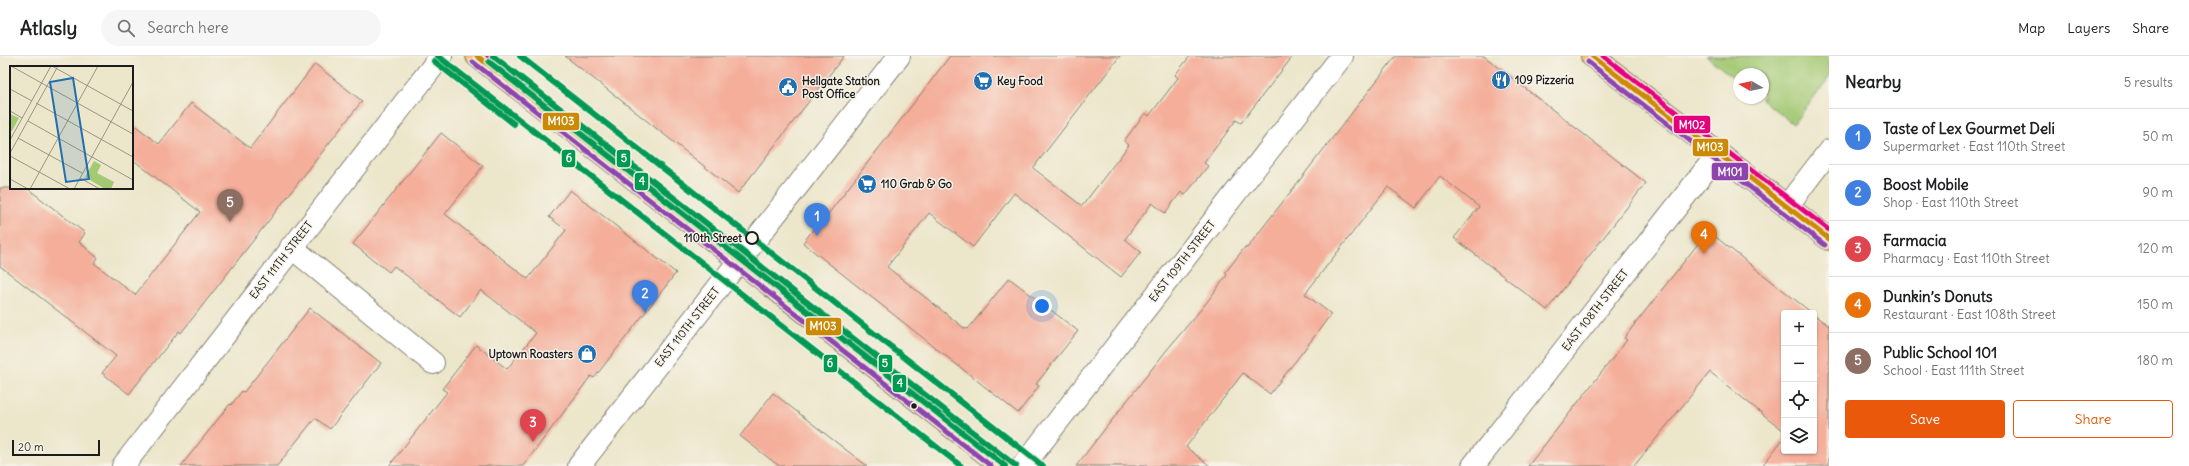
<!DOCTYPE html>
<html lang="en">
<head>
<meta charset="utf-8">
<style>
	body { margin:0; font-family:Delius,sans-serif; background:#f6f6f6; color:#202124 }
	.controls { position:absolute; right:12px; bottom:12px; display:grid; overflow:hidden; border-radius:4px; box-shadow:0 1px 3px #0004 }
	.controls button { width:36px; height:36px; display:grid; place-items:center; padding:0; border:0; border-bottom:1px solid #e0e0e0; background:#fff; color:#202124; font:20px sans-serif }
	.compass { position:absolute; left:1733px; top:12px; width:36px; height:36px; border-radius:50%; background:#fff; box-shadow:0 1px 3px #0004; rotate:279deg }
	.scale { position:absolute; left:12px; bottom:10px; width:88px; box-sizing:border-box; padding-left:4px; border:2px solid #1c1c1c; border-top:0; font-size:11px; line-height:14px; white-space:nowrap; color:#1c1c1c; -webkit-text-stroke:3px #f7f3e8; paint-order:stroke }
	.you { position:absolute; left:1042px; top:250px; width:14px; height:14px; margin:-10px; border:3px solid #fff; border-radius:50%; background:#1a73e8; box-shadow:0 0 0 6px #1a73e833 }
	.badge { display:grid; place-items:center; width:26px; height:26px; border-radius:50%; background:#ea580c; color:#fff; font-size:13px; font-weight:700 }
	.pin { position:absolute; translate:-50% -33px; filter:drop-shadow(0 1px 2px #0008) }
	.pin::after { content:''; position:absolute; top:21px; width:14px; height:12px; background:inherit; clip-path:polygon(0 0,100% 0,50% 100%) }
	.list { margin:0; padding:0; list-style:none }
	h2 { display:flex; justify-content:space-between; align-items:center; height:52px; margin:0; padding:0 16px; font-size:17px }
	h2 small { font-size:13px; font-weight:400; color:#757577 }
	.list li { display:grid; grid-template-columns:26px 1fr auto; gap:12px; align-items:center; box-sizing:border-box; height:56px; padding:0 16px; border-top:1px solid #e0e0e0 }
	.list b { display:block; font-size:15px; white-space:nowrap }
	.list p { margin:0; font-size:13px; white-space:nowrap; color:#757577 }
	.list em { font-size:13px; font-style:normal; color:#757577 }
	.actions { display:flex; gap:8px; padding:12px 16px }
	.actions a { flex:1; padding:9px 0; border:1px solid #ea580c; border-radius:4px; text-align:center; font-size:14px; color:#ea580c }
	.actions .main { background:#ea580c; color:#fff }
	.icon { flex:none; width:22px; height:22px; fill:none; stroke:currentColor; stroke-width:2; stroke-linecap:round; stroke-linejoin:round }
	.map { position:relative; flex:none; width:1829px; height:410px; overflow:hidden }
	header { display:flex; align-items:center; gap:24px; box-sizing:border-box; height:56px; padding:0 20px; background:#fff; border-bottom:1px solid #e0e0e0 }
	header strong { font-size:19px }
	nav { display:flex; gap:22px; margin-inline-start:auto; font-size:14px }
	.search { width:280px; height:36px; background:#f6f6f6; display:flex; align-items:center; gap:10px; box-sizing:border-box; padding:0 14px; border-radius:22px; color:#757577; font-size:15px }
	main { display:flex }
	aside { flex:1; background:#fff }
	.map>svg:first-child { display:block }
	.green { fill:#a3c973; stroke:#607248 }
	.building { fill:#f4ae9a }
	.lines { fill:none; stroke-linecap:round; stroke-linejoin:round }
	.minor-casing { stroke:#848174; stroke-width:24 }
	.major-casing { stroke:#848174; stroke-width:24 }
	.minor { stroke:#fff; stroke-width:22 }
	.major { stroke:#fabe6d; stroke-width:22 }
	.bus-1-casing { stroke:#f7f3e8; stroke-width:8 }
	.bus-2-casing { stroke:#f7f3e8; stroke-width:8 }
	.bus-3-casing { stroke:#f7f3e8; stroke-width:8 }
	.bus-1 { stroke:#cb8a06; stroke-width:5 }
	.bus-2 { stroke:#8e44ad; stroke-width:5 }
	.bus-3 { stroke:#e5007d; stroke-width:5 }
	.metro-1-casing { stroke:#f7f3e8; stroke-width:9 }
	.metro-2-casing { stroke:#f7f3e8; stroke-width:9 }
	.metro-3-casing { stroke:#f7f3e8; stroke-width:9 }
	.metro-1 { stroke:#009952; stroke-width:6 }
	.metro-2 { stroke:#009952; stroke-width:6 }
	.metro-3 { stroke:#009952; stroke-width:6 }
	.stop-dot { fill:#f7f3e8; stroke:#1c1c1c; stroke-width:2 }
	.bus-dot { fill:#1c1c1c; stroke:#f7f3e8; stroke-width:1.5 }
	.labels { text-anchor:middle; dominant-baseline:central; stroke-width:3; stroke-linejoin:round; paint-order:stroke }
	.poi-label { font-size:11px; font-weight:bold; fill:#1c1c1c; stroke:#f7f3e8; text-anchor:start }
	.stop-label { font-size:11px; font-weight:bold; fill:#1c1c1c; stroke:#f7f3e8; text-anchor:end }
	.street-label { font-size:11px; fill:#1c1c1c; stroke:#f7f3e8 }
	.inset-road { fill:none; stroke:#999585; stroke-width:1 }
	.view { fill:#1f6fb2; fill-opacity:0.15; stroke:#1f6fb2; stroke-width:2 }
	.inset-edge { fill:none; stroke:#1c1c1c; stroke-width:2 }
	.line-badge { stroke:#f7f3e8; stroke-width:1.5 }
	.badge-label { font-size:11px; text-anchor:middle; font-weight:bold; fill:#fff }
</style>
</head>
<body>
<header>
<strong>Atlasly</strong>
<div class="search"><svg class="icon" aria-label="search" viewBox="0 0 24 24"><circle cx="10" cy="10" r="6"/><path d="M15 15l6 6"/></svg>Search here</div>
<nav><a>Map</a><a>Layers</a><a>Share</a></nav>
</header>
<main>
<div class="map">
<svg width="1829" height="410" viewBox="0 0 1829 410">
	<rect width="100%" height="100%" fill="#f7f3e8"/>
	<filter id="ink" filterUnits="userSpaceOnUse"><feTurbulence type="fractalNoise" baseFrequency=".025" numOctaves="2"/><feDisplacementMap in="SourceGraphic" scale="8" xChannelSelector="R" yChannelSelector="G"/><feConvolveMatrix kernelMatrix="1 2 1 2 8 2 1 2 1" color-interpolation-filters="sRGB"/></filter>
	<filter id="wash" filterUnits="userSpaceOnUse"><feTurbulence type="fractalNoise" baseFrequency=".012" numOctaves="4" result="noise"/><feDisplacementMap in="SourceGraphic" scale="16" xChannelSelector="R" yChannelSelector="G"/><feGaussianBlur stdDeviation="0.9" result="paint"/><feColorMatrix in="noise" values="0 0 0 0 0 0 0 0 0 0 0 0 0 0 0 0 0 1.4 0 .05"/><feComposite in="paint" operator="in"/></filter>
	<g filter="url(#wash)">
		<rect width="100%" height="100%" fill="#ece6cb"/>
		<!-- green -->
		<path class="green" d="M1706 0H1829V22L1793 68 1760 42H1763V18H1739V26Z"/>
		<g id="blocks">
			<!-- building -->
			<g class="building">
				<path d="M565 0H844L738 137Z"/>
				<path d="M950 0H1120L1033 112 1082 150 1129 89 1124 85 1145 57 1149 60 1178 22 1175 19 1190 0H1293L1241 67 1236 64 1204 107 1208 110 1185 139 1181 136 1165 157 1152 147 1125 183 1141 196 1121 221 1014 137 973 191 929 157 887 211 964 272 968 273 1009 222 1078 275 1036 328 1039 330 1018 357 803 187 823 160 825 162Z"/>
				<path d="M1396 0H1484L1646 127 1547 254 1454 182 1479 151 1440 120 1416 152 1388 131 1305 238 1331 258 1311 285 1270 338 1243 317 1186 391 1210 410H1076L1166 295 1207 246 1227 219 1225 217 1245 191 1247 192Z"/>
				<path d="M315 8 362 45 181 277 179 275 129 338 102 317 116 300 0 210V132H27L85 177 79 186 98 202 94 207 135 239 200 156 132 103V67L159 88 191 47 250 92Z"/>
				<path d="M441 77 483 110 445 158 528 223 566 174 549 161 570 134 676 217 594 322 591 320 523 410H389L447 336 442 333 476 289 507 313 536 277 481 234 460 261 394 210 389 216 353 188Z"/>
				<path d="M1708 175 1812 257H1784V375L1710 316 1634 410H1528L1627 284 1624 282Z"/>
				<path d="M310 252 381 307 330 373 315 362 277 410H181L230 348 231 349 242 335 244 336Z"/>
				<path d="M1814 259 1829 270V410H1762L1784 382V395H1814Z"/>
				<path d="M773 337 828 380 867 410H779L740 380Z"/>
			</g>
		</g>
	</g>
	<g filter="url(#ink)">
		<use href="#blocks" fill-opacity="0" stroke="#848174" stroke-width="1"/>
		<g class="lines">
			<defs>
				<g id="minor">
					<path d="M1787 150 1829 95"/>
					<path d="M291 191 433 307"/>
					<path d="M123 410 441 0"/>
					<path d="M579 410 899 0"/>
					<path d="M1023 410 1342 0"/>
					<path d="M1473 410 1718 98"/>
				</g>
				<g id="major">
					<path d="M477 0 1002 410"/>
					<path d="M1592 0 1829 183"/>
				</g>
			</defs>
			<!-- minor casing -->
			<use href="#minor" class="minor-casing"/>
			<!-- major casing -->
			<use href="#major" class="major-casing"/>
			<!-- minor -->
			<use href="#minor" class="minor"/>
			<!-- major -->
			<use href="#major" class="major"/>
			<defs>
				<g id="bus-1">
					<path d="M477 0 1002 410"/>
					<path d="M1592 0 1829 183"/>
				</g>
				<g id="bus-2">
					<path d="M473 6 991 410"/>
					<path d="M1588 6 1825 189"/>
				</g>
				<g id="bus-3">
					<path d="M488 0 1006 404"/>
					<path d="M1603 0 1829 174"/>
				</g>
			</defs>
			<!-- bus-1 casing -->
			<use href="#bus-1" class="bus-1-casing"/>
			<!-- bus-2 casing -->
			<use href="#bus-2" class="bus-2-casing"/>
			<!-- bus-3 casing -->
			<use href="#bus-3" class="bus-3-casing"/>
			<!-- bus-1 -->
			<use href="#bus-1" class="bus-1"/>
			<!-- bus-2 -->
			<use href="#bus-2" class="bus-2"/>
			<!-- bus-3 -->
			<use href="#bus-3" class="bus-3"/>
			<defs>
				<path id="metro-1" d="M493 0 1016 410"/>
				<g id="metro-2">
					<path d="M434 5 514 68"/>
					<path d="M489 6 1005 410"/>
				</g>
				<g id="metro-3">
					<path d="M438 0 961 410"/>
					<path d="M520 0 1043 410"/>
				</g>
			</defs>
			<!-- metro-1 casing -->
			<use href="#metro-1" class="metro-1-casing"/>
			<!-- metro-2 casing -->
			<use href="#metro-2" class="metro-2-casing"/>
			<!-- metro-3 casing -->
			<use href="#metro-3" class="metro-3-casing"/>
			<!-- metro-1 -->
			<use href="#metro-1" class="metro-1"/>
			<!-- metro-2 -->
			<use href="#metro-2" class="metro-2"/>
			<!-- metro-3 -->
			<use href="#metro-3" class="metro-3"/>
		</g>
	</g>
	<!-- icons -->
	<defs>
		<symbol id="restaurant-disc" viewBox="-11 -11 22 22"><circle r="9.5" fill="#1f6fb2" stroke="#f7f3e8"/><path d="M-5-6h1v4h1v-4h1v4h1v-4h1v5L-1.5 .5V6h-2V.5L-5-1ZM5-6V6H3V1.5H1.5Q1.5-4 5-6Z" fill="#fff"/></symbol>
		<symbol id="supermarket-disc" viewBox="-11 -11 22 22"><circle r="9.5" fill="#1f6fb2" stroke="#f7f3e8"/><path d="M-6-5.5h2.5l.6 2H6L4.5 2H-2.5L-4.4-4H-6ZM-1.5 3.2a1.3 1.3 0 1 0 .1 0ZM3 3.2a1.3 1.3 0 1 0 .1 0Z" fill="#fff"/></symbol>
		<symbol id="civic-disc" viewBox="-11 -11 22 22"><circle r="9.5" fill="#1f6fb2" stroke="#f7f3e8"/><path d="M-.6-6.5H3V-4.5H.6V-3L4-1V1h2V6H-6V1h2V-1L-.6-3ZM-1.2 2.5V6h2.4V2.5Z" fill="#fff"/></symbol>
		<symbol id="shop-disc" viewBox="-11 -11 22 22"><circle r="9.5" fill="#1f6fb2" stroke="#f7f3e8"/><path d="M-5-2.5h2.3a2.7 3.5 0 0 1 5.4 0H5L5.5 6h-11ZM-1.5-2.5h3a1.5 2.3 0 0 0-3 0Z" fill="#fff"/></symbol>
	</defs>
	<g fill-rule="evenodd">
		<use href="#restaurant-disc" x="1490" y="13" width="22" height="22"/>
		<use href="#supermarket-disc" x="972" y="14" width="22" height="22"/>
		<use href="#civic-disc" x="777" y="20" width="22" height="22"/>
		<use href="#supermarket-disc" x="856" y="117" width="22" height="22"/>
		<use href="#shop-disc" x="576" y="287" width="22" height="22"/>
	</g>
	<!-- markers -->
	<circle class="stop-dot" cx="752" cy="182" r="6"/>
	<circle class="bus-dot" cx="914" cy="350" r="3.5"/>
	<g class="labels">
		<!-- poi labels -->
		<g class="poi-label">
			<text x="1515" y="24">109 Pizzeria</text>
			<text x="802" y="25">Hellgate Station<tspan x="802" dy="13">Post Office</tspan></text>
			<text x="997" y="25">Key Food</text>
			<text x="881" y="128">110 Grab &amp; Go</text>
			<text x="573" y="298" text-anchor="end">Uptown Roasters</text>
		</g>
		<!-- stop labels -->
		<g class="stop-label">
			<text x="742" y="182">110th Street</text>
		</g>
		<!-- street labels -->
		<g class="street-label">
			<text transform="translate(281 204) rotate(-52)">EAST 111TH STREET</text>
			<text transform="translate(1182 205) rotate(-52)">EAST 109TH STREET</text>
			<text transform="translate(1595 254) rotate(-52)">EAST 108TH STREET</text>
			<text transform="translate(687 271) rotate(-52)">EAST 110TH STREET</text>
		</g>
	</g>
	<!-- overview -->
	<g transform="translate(10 10)">
		<rect width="123" height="123" fill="#ece6cb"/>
		<path d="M0 48 9 52 2 65 0 64ZM84 95 91 99 87 107 104 116 101 123H95L75 111Z" fill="#a3c973"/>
		<path class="inset-road" d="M1 0 123 68M42 0 123 45M0 23 22 35M26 37 123 91M0 45 12 52M18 55 123 114M8 72 72 107M0 74 41 0M0 87 48 0M0 90 60 123M70 112 90 123M0 113 18 123M20 123 88 0M64 123 123 16"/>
		<path class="view" d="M63 12 79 113 56 116 40 16Z"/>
		<rect width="123" height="123" class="inset-edge"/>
	</g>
	<g class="line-badge">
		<rect x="542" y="56" width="38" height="19" rx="4" fill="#cb8a06"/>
		<rect x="1673" y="59" width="38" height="19" rx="4" fill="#e5007d"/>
		<rect x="1692" y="82" width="37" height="19" rx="4" fill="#cb8a06"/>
		<rect x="561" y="93" width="15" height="19" rx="4" fill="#009952"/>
		<rect x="616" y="93" width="15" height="19" rx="4" fill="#009952"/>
		<rect x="1711" y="106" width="38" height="19" rx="4" fill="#8e44ad"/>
		<rect x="634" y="116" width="15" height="19" rx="4" fill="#009952"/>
		<rect x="805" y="261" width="37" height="19" rx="4" fill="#cb8a06"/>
		<rect x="823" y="298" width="15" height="19" rx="4" fill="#009952"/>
		<rect x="878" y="298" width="15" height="19" rx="4" fill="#009952"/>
		<rect x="892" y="318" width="15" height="19" rx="4" fill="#009952"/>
	</g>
	<g class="badge-label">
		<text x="561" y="69">M103</text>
		<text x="1692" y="73">M102</text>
		<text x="1710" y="95">M103</text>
		<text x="569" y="106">6</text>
		<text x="624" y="106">5</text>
		<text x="1730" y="120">M101</text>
		<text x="642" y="129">4</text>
		<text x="823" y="274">M103</text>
		<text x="830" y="311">6</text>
		<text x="885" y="311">5</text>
		<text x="900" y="331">4</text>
	</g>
</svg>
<div class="controls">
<button>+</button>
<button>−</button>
<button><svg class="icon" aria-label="locate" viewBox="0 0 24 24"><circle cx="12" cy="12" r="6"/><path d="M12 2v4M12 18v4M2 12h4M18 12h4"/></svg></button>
<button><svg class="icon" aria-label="layers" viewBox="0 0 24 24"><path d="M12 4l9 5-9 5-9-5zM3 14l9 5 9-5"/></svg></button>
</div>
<svg class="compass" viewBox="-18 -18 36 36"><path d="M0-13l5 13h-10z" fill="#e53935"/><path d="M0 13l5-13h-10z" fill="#757577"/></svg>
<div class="scale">20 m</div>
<div class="you"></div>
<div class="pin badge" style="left:817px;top:180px;background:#3f7fe0">1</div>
<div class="pin badge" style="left:645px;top:257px;background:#3f7fe0">2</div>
<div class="pin badge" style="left:533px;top:386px;background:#e0444e">3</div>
<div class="pin badge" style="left:1704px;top:198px;background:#e8710a">4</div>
<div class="pin badge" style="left:230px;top:166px;background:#8d6e63">5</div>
</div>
<aside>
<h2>Nearby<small>5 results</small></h2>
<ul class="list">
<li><span class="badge" style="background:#3f7fe0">1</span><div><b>Taste of Lex Gourmet Deli</b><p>Supermarket · East 110th Street</p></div><em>50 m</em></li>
<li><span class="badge" style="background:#3f7fe0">2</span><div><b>Boost Mobile</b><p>Shop · East 110th Street</p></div><em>90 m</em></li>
<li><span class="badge" style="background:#e0444e">3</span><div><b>Farmacia</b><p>Pharmacy · East 110th Street</p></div><em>120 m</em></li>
<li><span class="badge" style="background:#e8710a">4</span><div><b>Dunkin’s Donuts</b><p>Restaurant · East 108th Street</p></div><em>150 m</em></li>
<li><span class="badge" style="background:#8d6e63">5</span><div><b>Public School 101</b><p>School · East 111th Street</p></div><em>180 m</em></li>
</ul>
<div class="actions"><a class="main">Save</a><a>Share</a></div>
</aside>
</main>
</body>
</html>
